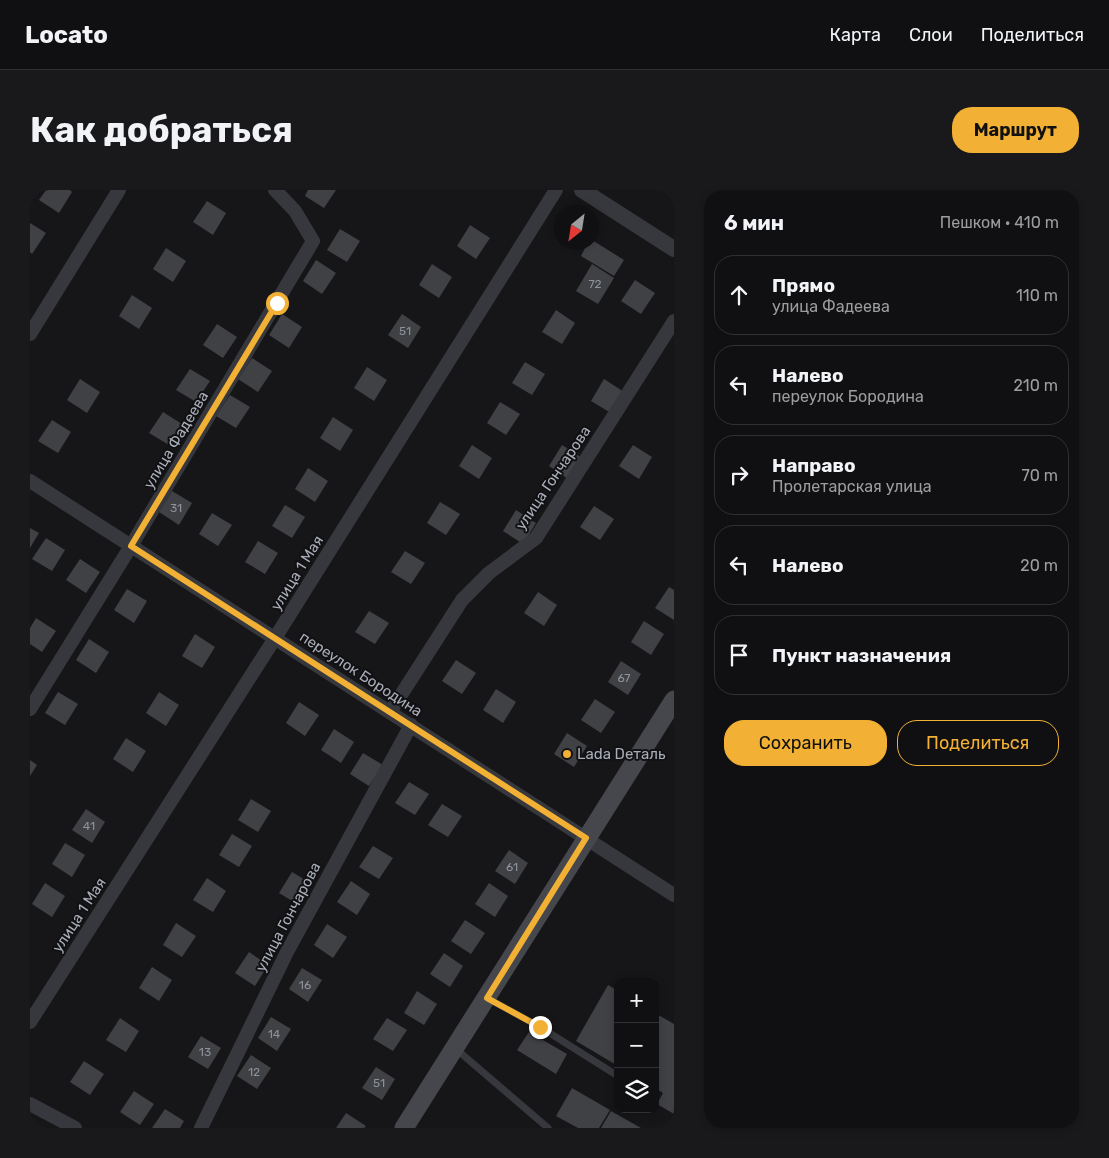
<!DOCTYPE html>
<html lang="ru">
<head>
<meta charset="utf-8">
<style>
	body { margin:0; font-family:Rubik,sans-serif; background:#19191b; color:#f1f3f6 }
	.controls { position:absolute; right:15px; bottom:15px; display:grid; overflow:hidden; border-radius:10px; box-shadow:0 2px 8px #0003 }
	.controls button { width:45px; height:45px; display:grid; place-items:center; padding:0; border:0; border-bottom:1px solid #303032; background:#101012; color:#f1f3f6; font:25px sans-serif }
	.compass { position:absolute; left:524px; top:15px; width:45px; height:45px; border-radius:50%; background:#101012; box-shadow:0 2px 8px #0003; rotate:210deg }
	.stop { position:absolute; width:15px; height:15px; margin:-11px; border:4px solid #f2b134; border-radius:50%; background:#fff }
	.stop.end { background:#f2b134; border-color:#fff; box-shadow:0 1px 5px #0008 }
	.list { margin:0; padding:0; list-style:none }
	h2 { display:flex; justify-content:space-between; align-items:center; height:65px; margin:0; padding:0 20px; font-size:21px }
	h2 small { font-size:16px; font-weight:400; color:#9c9d9f }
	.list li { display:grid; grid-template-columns:32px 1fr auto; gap:15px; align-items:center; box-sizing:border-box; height:80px; margin:0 10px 10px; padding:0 10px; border:1px solid #303032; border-radius:20px }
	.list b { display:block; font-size:19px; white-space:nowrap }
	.list p { margin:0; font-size:16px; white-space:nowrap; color:#9c9d9f }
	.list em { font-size:16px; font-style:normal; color:#9c9d9f }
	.actions { display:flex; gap:10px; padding:15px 20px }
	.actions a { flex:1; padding:11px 0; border:1px solid #f2b134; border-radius:20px; text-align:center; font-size:18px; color:#f2b134 }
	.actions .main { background:#f2b134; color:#111 }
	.icon { flex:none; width:28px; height:28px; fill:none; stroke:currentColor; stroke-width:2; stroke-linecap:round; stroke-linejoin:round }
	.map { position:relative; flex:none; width:644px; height:938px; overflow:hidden; border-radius:20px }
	header { display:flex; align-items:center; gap:30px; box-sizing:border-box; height:70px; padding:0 25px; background:#101012; border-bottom:1px solid #303032 }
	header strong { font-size:24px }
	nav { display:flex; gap:28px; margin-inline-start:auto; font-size:18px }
	.intro { display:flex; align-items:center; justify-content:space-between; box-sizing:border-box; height:120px; padding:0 30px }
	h1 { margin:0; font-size:35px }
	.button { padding:12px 22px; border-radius:20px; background:#f2b134; color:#111; font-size:18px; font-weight:700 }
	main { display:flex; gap:30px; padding:0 30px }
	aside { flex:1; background:#101012; border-radius:20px; box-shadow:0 2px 8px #0003 }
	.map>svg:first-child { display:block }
	.building { fill:#404145 }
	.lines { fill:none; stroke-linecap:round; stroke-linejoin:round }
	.service { stroke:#37383d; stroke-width:7 }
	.minor { stroke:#37383d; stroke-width:14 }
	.tertiary { stroke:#37383d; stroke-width:16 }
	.secondary { stroke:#45474d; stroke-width:19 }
	.route { stroke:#f2b134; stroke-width:6 }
	.poi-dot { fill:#f2b134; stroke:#111113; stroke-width:2 }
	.labels { text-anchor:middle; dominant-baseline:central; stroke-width:4; stroke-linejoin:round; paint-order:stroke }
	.number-label { font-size:12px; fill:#8e929b }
	.street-label { font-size:15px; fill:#a8adb8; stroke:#111113 }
	.poi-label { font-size:15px; fill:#a8adb8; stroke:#111113; text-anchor:start }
</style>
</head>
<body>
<header>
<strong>Locato</strong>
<nav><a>Карта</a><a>Слои</a><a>Поделиться</a></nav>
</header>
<div class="intro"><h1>Как добраться</h1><a class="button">Маршрут</a></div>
<main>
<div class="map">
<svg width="644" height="938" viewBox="0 0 644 938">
	<rect width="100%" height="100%" fill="#161618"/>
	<!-- building -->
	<g class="building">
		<path d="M16 0H40L42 2 29 23 9 10Z"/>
		<path d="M278 0H306L294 18 275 6Z"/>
		<path d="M177 11 196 23 183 45 163 32Z"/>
		<path d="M0 33 16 43 2 64 0 62Z"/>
		<path d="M440 35 460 48 446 69 427 56Z"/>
		<path d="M310 39 330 51 317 72 297 60Z"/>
		<path d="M562 50 594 70 584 86 551 66 558 52H562Z"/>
		<path d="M136 58 156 71 143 92 123 79Z"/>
		<path d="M286 70 306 83 292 104 273 91Z"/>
		<path d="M402 74 422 87 409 108 389 95Z"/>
		<path d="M562 74 584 88 568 114 546 101Z"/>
		<path d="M605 90 625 103 611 124 591 111Z"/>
		<path d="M102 105 122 118 109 139 89 126Z"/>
		<path d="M526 120 545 133 532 154 512 142Z"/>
		<path d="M252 124 272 137 259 158 239 145Z"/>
		<path d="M372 124 391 137 378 158 358 145Z"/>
		<path d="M187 134 207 147 193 168 173 155Z"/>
		<path d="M222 168 242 181 228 202 208 189Z"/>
		<path d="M495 172 515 184 502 205 482 193Z"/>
		<path d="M337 177 357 190 344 211 324 198Z"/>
		<path d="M160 179 180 191 166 212 146 200Z"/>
		<path d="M50 189 70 202 57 223 37 210Z"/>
		<path d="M574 189 594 202 581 223 561 211Z"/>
		<path d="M200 205 220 217 206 238 186 226Z"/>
		<path d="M470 212 490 224 476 245 457 233Z"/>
		<path d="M133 222 152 234 139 255 119 243Z"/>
		<path d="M303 227 323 240 310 261 290 248Z"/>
		<path d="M22 230 41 242 28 263 8 251Z"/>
		<path d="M442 255 462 268 449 289 429 276Z"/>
		<path d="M532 255 552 268 538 289 519 276Z"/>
		<path d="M603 255 622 267 609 289 589 276Z"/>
		<path d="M278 278 298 291 285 312 265 299Z"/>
		<path d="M142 301 162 313 149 335 129 322Z"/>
		<path d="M410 312 430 324 416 345 397 333Z"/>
		<path d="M255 315 275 327 262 348 242 336Z"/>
		<path d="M564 316 584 329 570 350 550 337Z"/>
		<path d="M486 320 506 333 493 354 473 341Z"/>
		<path d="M182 323 202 335 188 356 169 344Z"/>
		<path d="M0 338 9 343 0 358Z"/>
		<path d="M16 348 35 360 22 381 2 369Z"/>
		<path d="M228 351 248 363 235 384 215 372Z"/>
		<path d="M375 361 395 373 381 394 361 382Z"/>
		<path d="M50 369 70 382 56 403 36 390Z"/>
		<path d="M639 397 644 400V430L625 418Z"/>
		<path d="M97 399 117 411 104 433 84 420Z"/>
		<path d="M508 402 527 415 514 436 494 423Z"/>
		<path d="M339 421 359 433 345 454 325 442Z"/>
		<path d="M6 428 26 441 12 462 0 454V438Z"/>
		<path d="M614 431 634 444 621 465 601 452Z"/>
		<path d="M165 444 185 457 172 478 152 466Z"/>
		<path d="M59 449 79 462 66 483 46 470Z"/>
		<path d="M426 470 446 483 432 504 412 491Z"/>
		<path d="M591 471 611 484 598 505 578 492Z"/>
		<path d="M466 499 486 512 473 533 453 520Z"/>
		<path d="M28 502 48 514 35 535 15 523Z"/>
		<path d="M129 502 149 515 136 536 116 523Z"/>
		<path d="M565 509 585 522 571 543 551 530Z"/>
		<path d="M269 512 289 525 275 546 256 533Z"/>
		<path d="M304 539 324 552 311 573 291 560Z"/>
		<path d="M537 543 557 556 544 577 524 564Z"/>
		<path d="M96 548 116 561 103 582 83 569Z"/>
		<path d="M333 563 353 575 339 596 320 584Z"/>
		<path d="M0 570 7 575 0 586Z"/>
		<path d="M379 592 399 604 385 625 365 613Z"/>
		<path d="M221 609 241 621 228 642 208 630Z"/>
		<path d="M412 614 432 626 418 647 398 635Z"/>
		<path d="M56 619 75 632 62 653 42 640Z"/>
		<path d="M202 644 222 656 209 677 189 665Z"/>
		<path d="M35 653 55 665 42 687 22 674Z"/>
		<path d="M343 656 363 668 349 689 329 677Z"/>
		<path d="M479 660 498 673 485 694 465 681Z"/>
		<path d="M262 682 282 694 269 715 249 703Z"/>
		<path d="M177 688 196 701 183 722 163 710Z"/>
		<path d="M321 691 340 704 327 725 307 712Z"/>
		<path d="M15 693 35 706 22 727 2 714Z"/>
		<path d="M459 693 478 706 465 727 445 714Z"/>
		<path d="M435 730 455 743 441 764 421 751Z"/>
		<path d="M146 733 166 746 152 767 133 755Z"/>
		<path d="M297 734 317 747 303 768 284 755Z"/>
		<path d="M219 762 238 775 225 796 205 783Z"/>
		<path d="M414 763 433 776 420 797 400 784Z"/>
		<path d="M122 777 142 790 129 811 109 798Z"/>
		<path d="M272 778 292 790 278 812 259 799Z"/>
		<path d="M578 795 588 801V876L546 851Z"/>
		<path d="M387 801 407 814 394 835 374 823Z"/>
		<path d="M625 823 644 834V924L627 914 633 903 625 898Z"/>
		<path d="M241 827 261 839 247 861 228 848Z"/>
		<path d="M90 828 109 841 96 862 76 850Z"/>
		<path d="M357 828 377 840 363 861 343 849Z"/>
		<path d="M499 842 537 864 526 884 487 860Z"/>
		<path d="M171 846 191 858 178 879 158 867Z"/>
		<path d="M221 865 241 878 227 899 207 886Z"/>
		<path d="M54 871 74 884 60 905 40 892Z"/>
		<path d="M346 877 365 889 352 910 332 898Z"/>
		<path d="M542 898 580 920 569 938H548L526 926Z"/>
		<path d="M104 901 124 914 110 935 90 922Z"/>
		<path d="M135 919 154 931 150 938H122Z"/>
		<path d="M581 921 611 938H571Z"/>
		<path d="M316 923 336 936 334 938H306Z"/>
	</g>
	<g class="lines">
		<!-- service -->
		<g class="service">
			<path d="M457 808 510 837 588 886"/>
			<path d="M426 859 518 938"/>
		</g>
		<!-- minor -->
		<g class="minor">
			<path d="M0 144 89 0"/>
			<path d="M0 291 644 705"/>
			<path d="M0 519 101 356 283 51 265 21 245 0"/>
			<path d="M360 522 432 410 459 383 506 348 644 131"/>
			<path d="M0 832 245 448 526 0"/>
			<path d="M0 914 45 938"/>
			<path d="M171 938 257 762 381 535"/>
		</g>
		<!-- tertiary -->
		<path class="tertiary" d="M552 0 644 59"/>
		<!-- secondary -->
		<path class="secondary" d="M374 938 644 510"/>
	</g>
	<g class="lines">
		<!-- route -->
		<path class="route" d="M247 113 101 356 556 648 457 808 510 837"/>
	</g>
	<!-- markers -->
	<circle class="poi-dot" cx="537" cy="564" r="5"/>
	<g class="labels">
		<!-- number labels -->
		<g class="number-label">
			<text x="565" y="94">72</text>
			<text x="375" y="141">51</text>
			<text x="146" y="318">31</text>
			<text x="594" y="488">67</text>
			<text x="59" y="636">41</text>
			<text x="482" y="677">61</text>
			<text x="275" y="795">16</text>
			<text x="244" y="844">14</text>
			<text x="175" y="862">13</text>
			<text x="224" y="882">12</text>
			<text x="349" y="893">51</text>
		</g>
		<!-- street labels -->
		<g class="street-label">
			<text transform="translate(146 250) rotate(-59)">улица Фадеева</text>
			<text transform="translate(523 288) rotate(-56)">улица Гончарова</text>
			<text transform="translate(267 383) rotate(-58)">улица 1 Мая</text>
			<text transform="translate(331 484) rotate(33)">переулок Бородина</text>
			<text transform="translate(49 725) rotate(-57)">улица 1 Мая</text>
			<text transform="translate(258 727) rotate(-62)">улица Гончарова</text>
		</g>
		<!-- poi labels -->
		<g class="poi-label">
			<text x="547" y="564">Lada Dеталь</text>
		</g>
	</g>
</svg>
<div class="controls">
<button>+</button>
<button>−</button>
<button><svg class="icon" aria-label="layers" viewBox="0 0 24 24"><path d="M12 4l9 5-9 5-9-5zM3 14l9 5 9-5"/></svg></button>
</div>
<svg class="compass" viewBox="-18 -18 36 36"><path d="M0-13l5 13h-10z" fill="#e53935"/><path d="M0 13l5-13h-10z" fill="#9c9d9f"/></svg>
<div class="stop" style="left:247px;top:113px"></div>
<div class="stop end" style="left:510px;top:837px"></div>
</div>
<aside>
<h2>6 мин<small>Пешком · 410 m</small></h2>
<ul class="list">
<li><svg class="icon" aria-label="ahead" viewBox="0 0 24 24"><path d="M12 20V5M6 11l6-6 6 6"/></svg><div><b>Прямо</b><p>улица Фадеева</p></div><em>110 m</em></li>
<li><svg class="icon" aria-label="left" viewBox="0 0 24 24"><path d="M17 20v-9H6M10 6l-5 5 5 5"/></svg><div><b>Налево</b><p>переулок Бородина</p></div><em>210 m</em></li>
<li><svg class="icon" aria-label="right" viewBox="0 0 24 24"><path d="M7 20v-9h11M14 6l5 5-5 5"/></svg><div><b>Направо</b><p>Пролетарская улица</p></div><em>70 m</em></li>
<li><svg class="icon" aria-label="left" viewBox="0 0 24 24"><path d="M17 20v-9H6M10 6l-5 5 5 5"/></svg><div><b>Налево</b></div><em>20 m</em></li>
<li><svg class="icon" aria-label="arrive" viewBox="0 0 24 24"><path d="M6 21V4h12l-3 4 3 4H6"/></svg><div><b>Пункт назначения</b></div></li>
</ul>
<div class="actions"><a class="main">Сохранить</a><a>Поделиться</a></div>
</aside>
</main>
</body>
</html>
